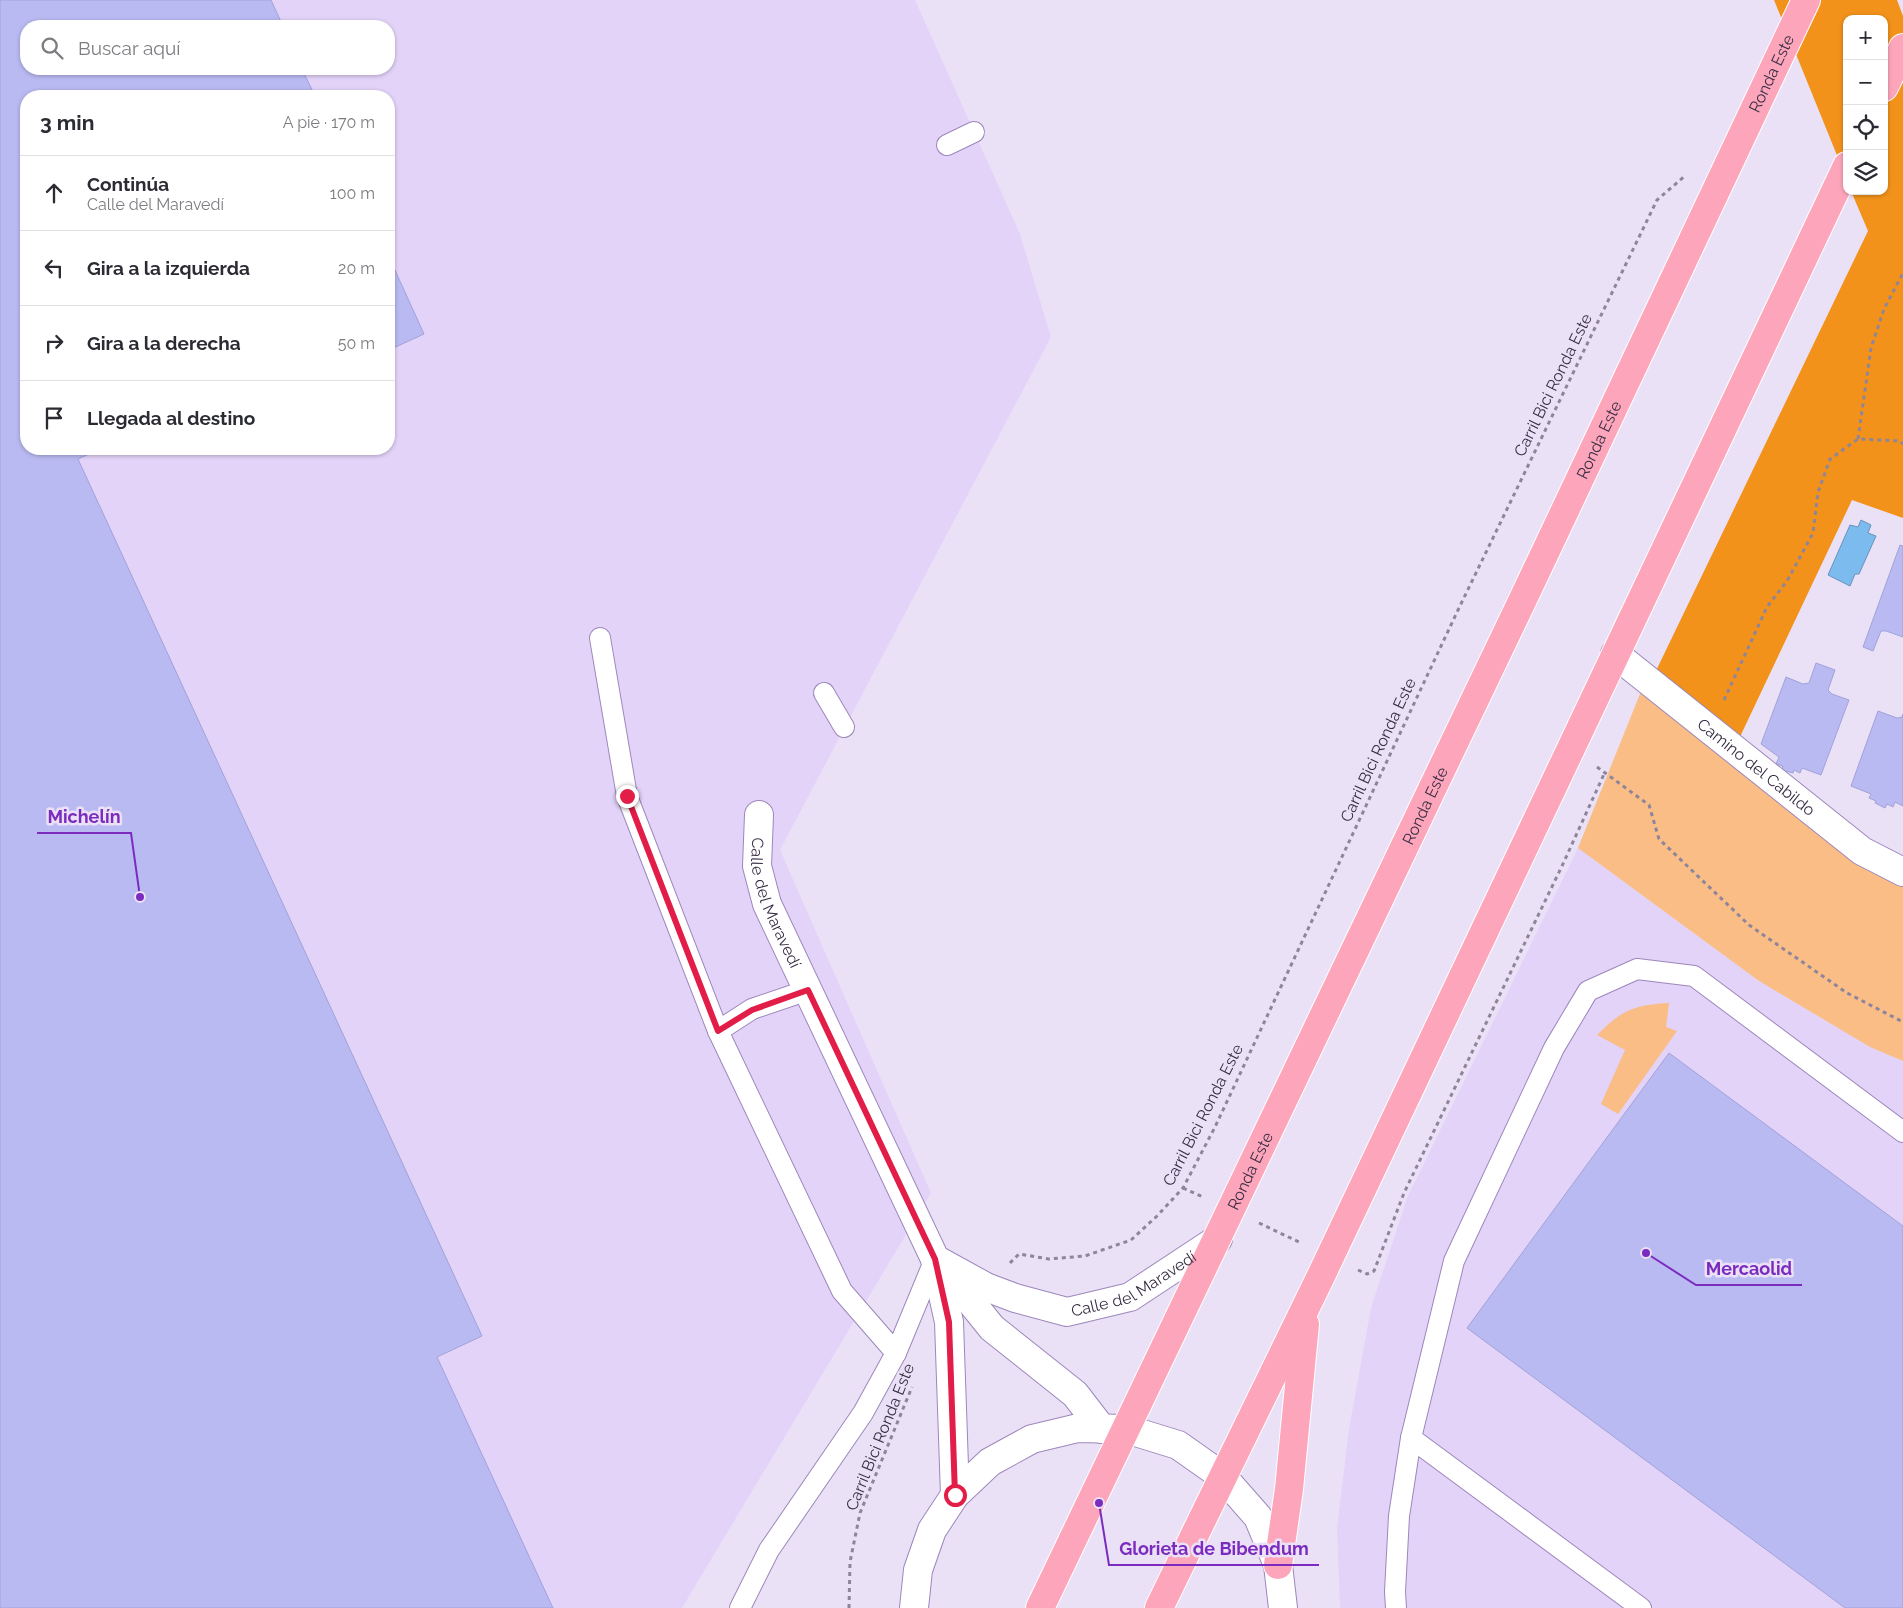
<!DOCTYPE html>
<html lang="es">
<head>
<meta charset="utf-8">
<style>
	body { margin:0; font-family:Raleway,sans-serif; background:#f7f7f7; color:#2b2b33 }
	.controls { position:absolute; right:15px; top:15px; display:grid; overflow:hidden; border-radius:10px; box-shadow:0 1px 4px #0004 }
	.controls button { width:45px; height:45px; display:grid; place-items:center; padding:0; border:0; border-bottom:1px solid #e1e1e2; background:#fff; color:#2b2b33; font:25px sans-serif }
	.stop { position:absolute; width:15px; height:15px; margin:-11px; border:4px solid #e11d48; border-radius:50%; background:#fff }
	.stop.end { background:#e11d48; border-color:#fff; box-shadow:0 1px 5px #0008 }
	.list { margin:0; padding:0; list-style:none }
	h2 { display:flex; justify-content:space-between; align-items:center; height:65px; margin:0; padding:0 20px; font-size:21px }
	h2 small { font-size:16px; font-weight:400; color:#7c7c81 }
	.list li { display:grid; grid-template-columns:32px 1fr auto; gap:15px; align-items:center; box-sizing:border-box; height:75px; padding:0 20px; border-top:1px solid #e1e1e2 }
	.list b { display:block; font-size:19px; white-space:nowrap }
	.list p { margin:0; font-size:16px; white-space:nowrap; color:#7c7c81 }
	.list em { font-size:16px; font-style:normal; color:#7c7c81 }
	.icon { flex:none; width:28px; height:28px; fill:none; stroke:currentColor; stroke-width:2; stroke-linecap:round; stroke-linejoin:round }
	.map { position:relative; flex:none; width:1903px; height:1608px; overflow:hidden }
	.search { position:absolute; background:#fff; box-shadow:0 1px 4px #0004; left:20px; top:20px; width:375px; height:55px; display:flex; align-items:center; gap:12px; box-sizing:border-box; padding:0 18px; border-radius:20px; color:#7c7c81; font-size:19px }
	.panel { position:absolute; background:#fff; box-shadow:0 1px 4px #0004; left:20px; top:90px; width:375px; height:365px; border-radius:20px }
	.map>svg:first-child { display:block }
	.built { fill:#e3d3f9; fill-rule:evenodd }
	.green { fill:#f9bd85 }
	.forest { fill:#f2921a }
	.water { fill:#7cbbee; stroke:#6891bb }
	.building { fill:#babaf3; stroke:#a1a2d9 }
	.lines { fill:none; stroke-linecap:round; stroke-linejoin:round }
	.lane-casing { stroke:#9d87bb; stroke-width:22 }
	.street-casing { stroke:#9d87bb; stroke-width:30 }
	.secondary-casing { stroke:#9d87bb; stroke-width:30 }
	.highway-casing { stroke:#fff; stroke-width:30 }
	.path { stroke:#8f859b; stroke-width:3; stroke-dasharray:4 4; stroke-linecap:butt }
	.lane { stroke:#fff; stroke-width:20 }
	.street { stroke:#fff; stroke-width:28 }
	.secondary { stroke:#fff; stroke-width:28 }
	.highway { stroke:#fda5ba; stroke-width:28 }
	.route { stroke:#e11d48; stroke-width:6 }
	.labels { text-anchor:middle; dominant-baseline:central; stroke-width:5; stroke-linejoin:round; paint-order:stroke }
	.street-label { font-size:16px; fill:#382e44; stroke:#eae1f7 }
	.leader { fill:none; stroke:#7b2cbf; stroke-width:2 }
	.callout-dot { fill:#7b2cbf; stroke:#eae1f7; stroke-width:2 }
	.callout-label { font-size:18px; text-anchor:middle; font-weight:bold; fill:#7b2cbf; stroke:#eae1f7; stroke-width:5; stroke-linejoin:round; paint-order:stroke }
</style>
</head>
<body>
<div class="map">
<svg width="1903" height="1608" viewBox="0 0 1903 1608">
	<rect width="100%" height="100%" fill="#eae1f7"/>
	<!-- built -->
	<g class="built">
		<path d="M0 0H915L1020 234 1051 337 780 850 931 1193 682 1608H0ZM26 26H389V69H26ZM26 96H389V449H26Z"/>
		<path d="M1578 848 1759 981 1870 1047 1903 1061V1608H1340L1337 1528 1349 1429 1371 1308 1407 1198Z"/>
	</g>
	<!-- green -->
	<g class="green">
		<path d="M1642 689 1903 883V1061L1870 1047 1759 981 1578 848Z"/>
		<path d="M1669 1003 1666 1027 1677 1031 1618 1114 1601 1104 1625 1050 1597 1035C1622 1010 1634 1005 1669 1003Z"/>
	</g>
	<!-- forest -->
	<path class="forest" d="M1774 0H1897L1903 16V518L1852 500 1738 741 1653 677 1868 231 1851 191H1884V19H1847V180Z"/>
	<!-- water -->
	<path class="water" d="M1861 520 1871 525 1868 533 1876 536 1859 574H1855L1850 586 1828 575 1850 525 1858 527Z"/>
	<!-- building -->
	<g class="building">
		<path d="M0 0H271L283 26H26V69H302L315 96H26V449H100L78 459 482 1336 437 1357 553 1608H0Z"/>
		<path d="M389 257 424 334 389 350Z"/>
		<path d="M1900 545 1903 546V637L1886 631H1881L1873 651 1863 647Z"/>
		<path d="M1816 663 1835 670 1828 690 1832 694 1849 700 1821 775 1802 768 1800 773 1794 770 1793 773 1782 770 1783 766 1776 764 1779 757 1761 744 1786 677 1803 684 1809 683Z"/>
		<path d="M1878 711 1897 718 1902 717 1903 714V806L1895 802 1893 807 1887 804 1885 808 1875 803 1876 801 1869 798 1871 794 1851 786Z"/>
		<path d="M1669 1053 1903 1226V1608H1845L1467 1328Z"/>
	</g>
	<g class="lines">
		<defs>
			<g id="lane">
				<path d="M947 145 974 132"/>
				<path d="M600 638 627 796 718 1031 842 1291 896 1353"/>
				<path d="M824 693 844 727"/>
				<path d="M718 1031 752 1009 808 990"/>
				<path d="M1411 1438 1641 1608"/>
				<path d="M740 1608 769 1550 863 1413 896 1353 935 1259"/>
				<path d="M1396 1608 1395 1592 1399 1516 1411 1438 1454 1261 1554 1048 1588 991 1637 969 1694 976 1903 1132"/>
			</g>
			<g id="street">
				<path id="s1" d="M1615 654 1862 851 1903 872"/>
				<path id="s2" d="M759 815 757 866 767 904 935 1259 949 1322 955 1495"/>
				<path id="s3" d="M935 1259 986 1287 1015 1298 1067 1312 1130 1297 1218 1239"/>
				<path d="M946 1271 992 1328 1075 1394 1102 1429"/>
			</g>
			<path id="secondary" d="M914 1608 918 1570 932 1530 955 1495 990 1462 1032 1439 1078 1428 1126 1429 1178 1445 1222 1476 1258 1517 1278 1565 1283 1608"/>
			<g id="highway">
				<path d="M1884 87 1903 48"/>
				<path d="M1278 1565 1289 1489 1305 1324"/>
				<path id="s4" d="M1040 1608C1208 1258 1376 909 1542 559 1631 373 1717 186 1806 0"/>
				<path d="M1159 1608 1320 1278 1847 166"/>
			</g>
		</defs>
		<!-- lane casing -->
		<use href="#lane" class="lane-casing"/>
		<!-- street casing -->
		<use href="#street" class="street-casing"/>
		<!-- secondary casing -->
		<use href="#secondary" class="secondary-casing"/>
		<!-- highway casing -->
		<use href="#highway" class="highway-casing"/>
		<!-- path -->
		<g class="path">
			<path d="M1858 439 1871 348 1884 309 1903 273"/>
			<path d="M1724 700 1767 607 1787 581 1813 533 1818 492 1830 459 1858 439 1900 441 1903 444"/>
			<path d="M1597 767 1649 805 1659 839 1749 925 1847 993 1903 1022"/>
			<path d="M1183 1188 1203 1197"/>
			<path d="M1259 1223 1301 1243"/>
			<path d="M1010 1263 1019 1254 1049 1259 1085 1256 1131 1240 1157 1216 1183 1188 1215 1127 1458 610 1657 200 1686 175"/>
			<path d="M1358 1270 1367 1274 1374 1271 1404 1193 1562 866 1605 772"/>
			<path d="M849 1608 850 1562 860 1513 912 1387"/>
		</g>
		<!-- lane -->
		<use href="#lane" class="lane"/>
		<!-- street -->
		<use href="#street" class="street"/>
		<!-- secondary -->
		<use href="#secondary" class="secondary"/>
		<!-- highway -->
		<use href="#highway" class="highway"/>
	</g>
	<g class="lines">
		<!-- route -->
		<path class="route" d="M627 796 718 1031 752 1010 808 990 935 1259 949 1322 955 1495"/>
	</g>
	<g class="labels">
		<!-- street labels -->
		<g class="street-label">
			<text stroke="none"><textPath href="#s4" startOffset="1700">Ronda Este</textPath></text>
			<text transform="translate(1553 385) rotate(-64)">Carril Bici Ronda Este</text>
			<text stroke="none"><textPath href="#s4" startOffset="1295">Ronda Este</textPath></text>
			<text transform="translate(1378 750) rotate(-65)">Carril Bici Ronda Este</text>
			<text stroke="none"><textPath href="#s1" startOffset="181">Camino del Cabildo</textPath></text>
			<text stroke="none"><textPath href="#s4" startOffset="890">Ronda Este</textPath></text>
			<text stroke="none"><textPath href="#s2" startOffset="91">Calle del Maravedí</textPath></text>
			<text transform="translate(1203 1115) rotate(-63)">Carril Bici Ronda Este</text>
			<text stroke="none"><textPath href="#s4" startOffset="485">Ronda Este</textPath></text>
			<text stroke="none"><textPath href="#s3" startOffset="216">Calle del Maravedí</textPath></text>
			<text transform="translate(880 1437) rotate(-68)">Carril Bici Ronda Este</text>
		</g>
	</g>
	<!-- callouts -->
	<path class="leader" d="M140 897L131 833H37M1646 1253L1696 1285H1802M1099 1503L1109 1565H1319"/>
	<g class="callout-dot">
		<circle cx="140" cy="897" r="5"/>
		<circle cx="1646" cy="1253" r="5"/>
		<circle cx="1099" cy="1503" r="5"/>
	</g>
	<g class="callout-label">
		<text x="84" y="823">Michelín</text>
		<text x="1749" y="1275">Mercaolid</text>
		<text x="1214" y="1555">Glorieta de Bibendum</text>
	</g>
</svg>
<div class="controls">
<button>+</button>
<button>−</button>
<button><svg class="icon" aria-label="locate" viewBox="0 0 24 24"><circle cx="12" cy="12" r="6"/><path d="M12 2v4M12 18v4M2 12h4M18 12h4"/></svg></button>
<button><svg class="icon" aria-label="layers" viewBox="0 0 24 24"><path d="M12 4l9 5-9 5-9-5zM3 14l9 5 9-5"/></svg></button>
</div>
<div class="stop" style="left:955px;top:1495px"></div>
<div class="stop end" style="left:627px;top:796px"></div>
<div class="search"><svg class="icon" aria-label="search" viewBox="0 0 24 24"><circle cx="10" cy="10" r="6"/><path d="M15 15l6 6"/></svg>Buscar aquí</div>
<section class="panel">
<h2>3 min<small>A pie · 170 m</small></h2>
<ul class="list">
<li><svg class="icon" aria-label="ahead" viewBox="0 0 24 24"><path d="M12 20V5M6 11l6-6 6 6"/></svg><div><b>Continúa</b><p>Calle del Maravedí</p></div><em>100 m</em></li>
<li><svg class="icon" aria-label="left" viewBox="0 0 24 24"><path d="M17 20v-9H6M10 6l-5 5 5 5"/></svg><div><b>Gira a la izquierda</b></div><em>20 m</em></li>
<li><svg class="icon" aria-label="right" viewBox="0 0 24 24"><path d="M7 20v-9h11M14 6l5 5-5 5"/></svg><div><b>Gira a la derecha</b></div><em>50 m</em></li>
<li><svg class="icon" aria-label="arrive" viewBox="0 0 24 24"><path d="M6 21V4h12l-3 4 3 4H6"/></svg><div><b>Llegada al destino</b></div></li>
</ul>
</section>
</div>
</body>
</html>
